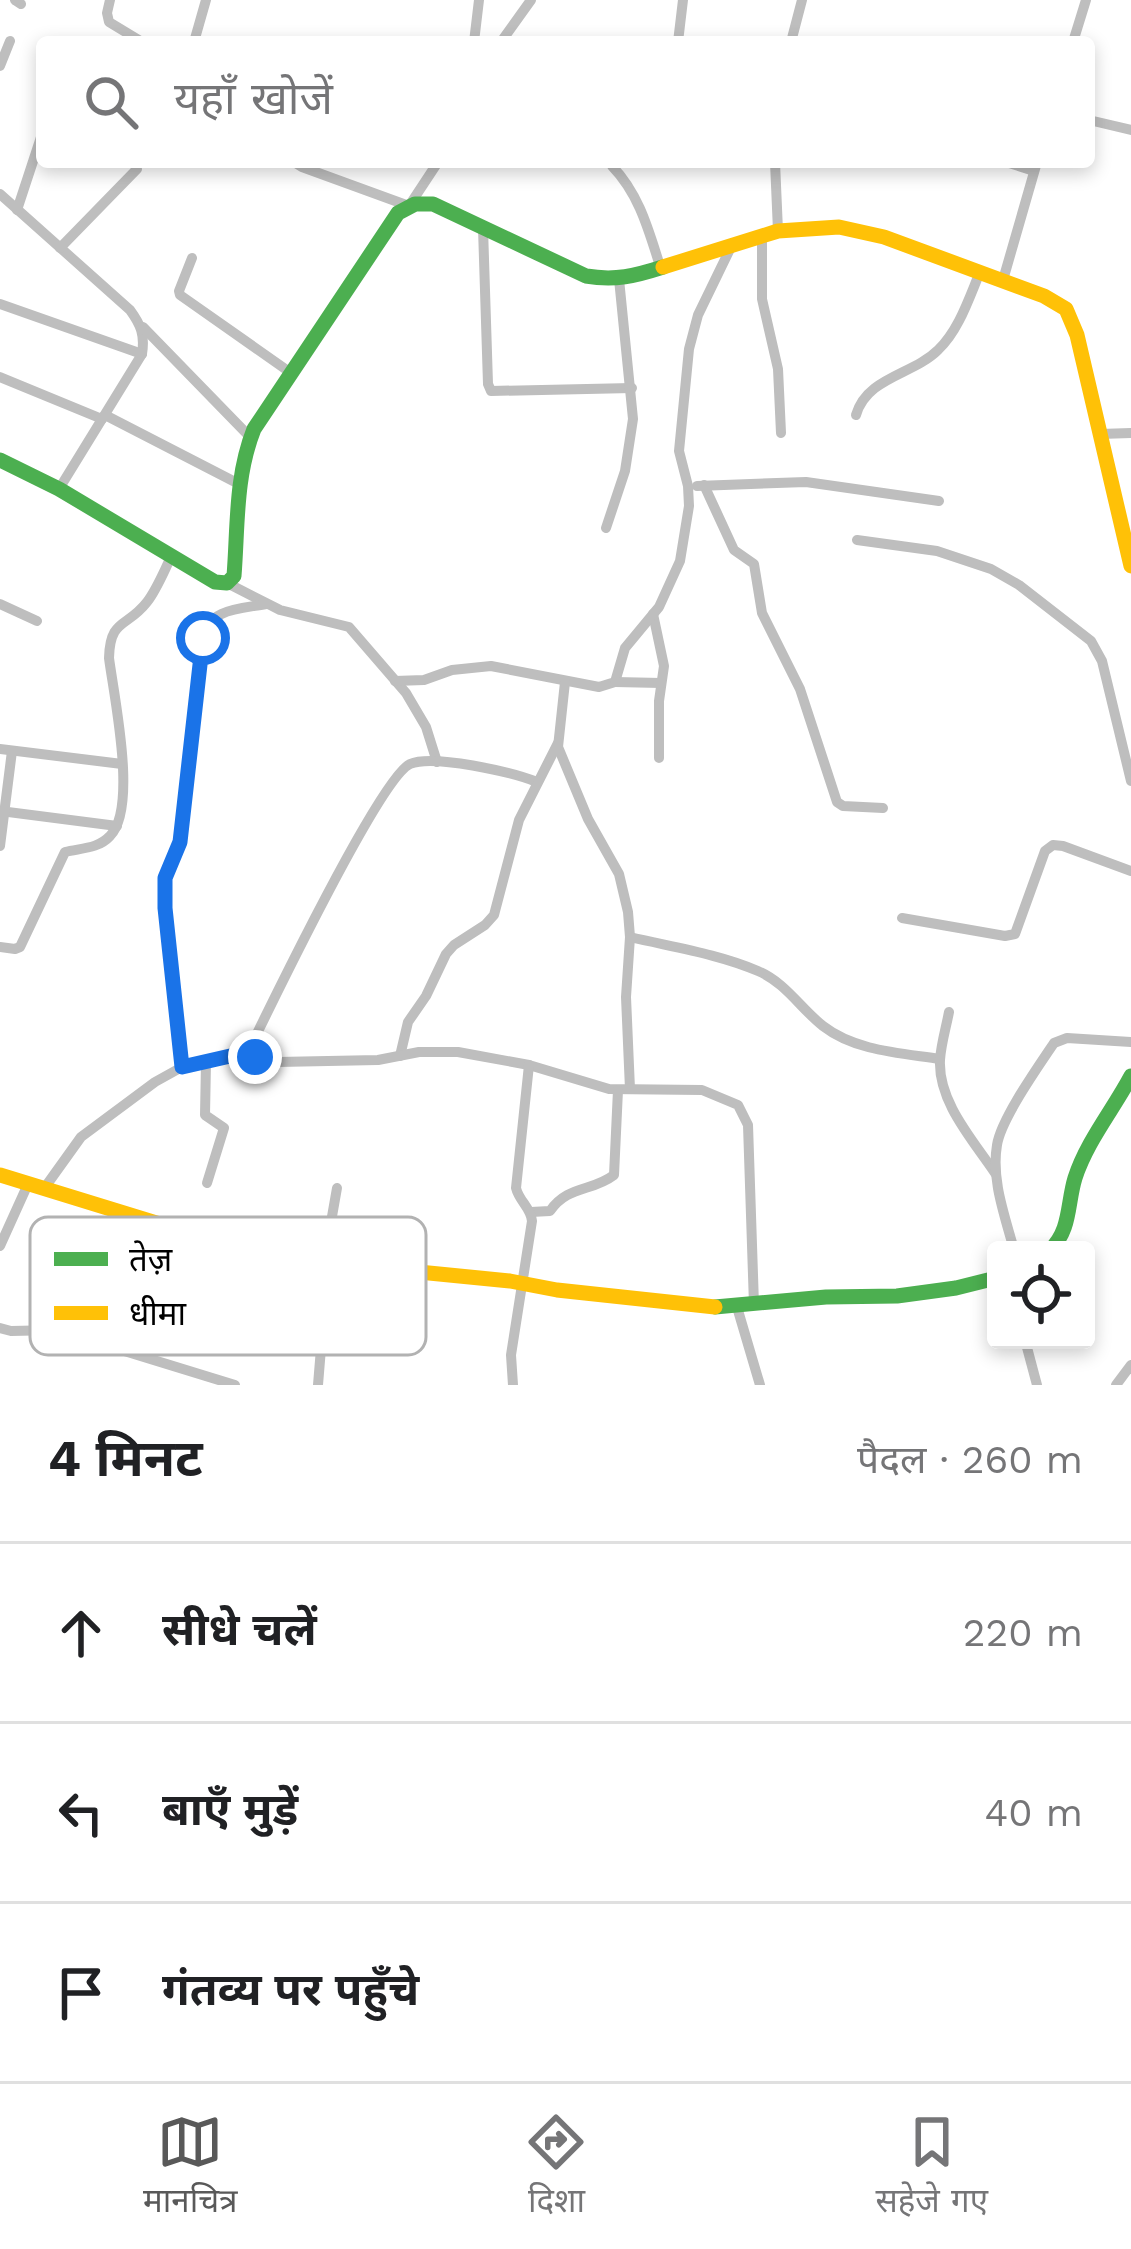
<!DOCTYPE html>
<html lang="hi">
<head>
<meta charset="utf-8">
<style>
	body { margin:0; font-family:"Work Sans","Noto Sans Devanagari",sans-serif; background:#f6f6f6; color:#202124 }
	.controls { position:absolute; right:36px; bottom:36px; display:grid; overflow:hidden; border-radius:12px; box-shadow:0 6px 18px #0003 }
	.controls button { width:108px; height:108px; display:grid; place-items:center; padding:0; border:0; border-bottom:3px solid #e0e0e0; background:#fff; color:#202124; font:60px sans-serif }
	.stop { position:absolute; width:36px; height:36px; margin:-27px; border:9px solid #1a73e8; border-radius:50%; background:#fff }
	.stop.end { background:#1a73e8; border-color:#fff; box-shadow:0 3px 12px #0008 }
	.list { margin:0; padding:0; list-style:none }
	h2 { display:flex; justify-content:space-between; align-items:center; height:156px; margin:0; padding:0 48px; font-size:51px }
	h2 small { font-size:39px; font-weight:400; color:#757577 }
	.list li { display:grid; grid-template-columns:78px 1fr auto; gap:36px; align-items:center; box-sizing:border-box; height:180px; padding:0 48px; border-top:3px solid #e0e0e0 }
	.list b { display:block; font-size:45px; white-space:nowrap }
	.list em { font-size:39px; font-style:normal; color:#757577 }
	.icon { flex:none; width:66px; height:66px; fill:none; stroke:currentColor; stroke-width:2; stroke-linecap:round; stroke-linejoin:round }
	.map { position:relative; flex:none; width:1131px; height:1385px; overflow:hidden }
	.search { position:absolute; background:#fff; box-shadow:0 6px 18px #0003; left:36px; right:36px; top:36px; height:132px; display:flex; align-items:center; gap:30px; box-sizing:border-box; padding:0 42px; border-radius:12px; color:#757577; font-size:45px }
	.sheet { height:696px; background:#fff }
	nav { display:flex; justify-content:space-around; align-items:center; box-sizing:border-box; height:168px; border-top:3px solid #e0e0e0; background:#fff; font-size:33px; color:#757577 }
	nav a { display:grid; justify-items:center; gap:6px }
	nav .on { color:#595959 }
	.map>svg:first-child { display:block }
	.lines { fill:none; stroke-linecap:round; stroke-linejoin:round }
	.street { stroke:#bebebe; stroke-width:10 }
	.fast { stroke:#4caf50; stroke-width:15 }
	.slow { stroke:#ffc107; stroke-width:15 }
	.route { stroke:#1a73e8; stroke-width:15 }
	.key { fill:#fff; stroke:#b2b2b2; stroke-width:3 }
	.key-label { font-size:33px; fill:#000 }
</style>
</head>
<body>
<div class="map">
<svg width="1131" height="1385" viewBox="0 0 1131 1385">
	<rect width="100%" height="100%" fill="#fff"/>
	<g class="lines">
		<!-- street -->
		<g class="street">
			<path d="M15 0 21 4"/>
			<path d="M110 0 107 13 109 22 142 42"/>
			<path d="M194 42 206 0"/>
			<path d="M474 42 479 0"/>
			<path d="M501 42 531 0"/>
			<path d="M678 42 683 0"/>
			<path d="M791 42 802 0"/>
			<path d="M1073 42 1086 0"/>
			<path d="M0 66 10 41"/>
			<path d="M1089 120 1131 130"/>
			<path d="M294 162 302 167 409 206 438 162"/>
			<path d="M775 162 778 231"/>
			<path d="M1006 162 1034 171"/>
			<path d="M612 166C640 195 649 232 661 269"/>
			<path d="M0 194 130 310C141 325 145 335 142 354L59 489"/>
			<path d="M17 210 42 134"/>
			<path d="M483 228 488 384 491 391 632 388"/>
			<path d="M762 237V299L778 369 781 433"/>
			<path d="M60 248 137 169"/>
			<path d="M192 258 179 291 180 295 291 373"/>
			<path d="M1003 280 1037 162"/>
			<path d="M0 304 142 354"/>
			<path d="M143 327 250 437"/>
			<path d="M0 377 102 419"/>
			<path d="M105 415 239 484"/>
			<path d="M856 415C867 377 913 375 938 350 959 330 969 298 980 272"/>
			<path d="M1100 434 1131 433"/>
			<path d="M704 485 734 550 754 564 762 613 800 689 837 802 843 806 883 808"/>
			<path d="M697 486 806 482 939 501"/>
			<path d="M606 528 625 471 633 419 619 279"/>
			<path d="M857 540 937 551 991 569 1019 585 1091 641 1102 661 1131 781"/>
			<path d="M227 583 280 610 349 627 406 693 426 727 437 762"/>
			<path d="M0 604 37 621"/>
			<path d="M653 614 664 666 659 701V758"/>
			<path d="M395 681 424 680 452 670 491 666 599 687 615 682 625 648 659 607 680 561 689 506 688 486 679 451 689 349 698 315 731 247"/>
			<path d="M565 682 558 747 588 819 619 874 628 912 630 937 626 997 630 1089"/>
			<path d="M615 682 661 683"/>
			<path d="M0 749 122 764"/>
			<path d="M0 811 117 826"/>
			<path d="M0 846 12 751"/>
			<path d="M902 918 1005 936 1015 934 1045 851 1053 845 1063 846 1131 871"/>
			<path d="M630 937C672 947 719 954 758 971 786 983 800 1008 823 1026 855 1051 901 1053 940 1059"/>
			<path d="M0 947 15 949 20 947 65 852C81 848 98 849 110 836 138 808 114 697 109 658 110 618 127 628 147 602 157 589 164 571 171 557"/>
			<path d="M949 1012C946 1028 941 1044 940 1060 938 1102 973 1140 995 1173"/>
			<path d="M247 1054C268 1011 380 778 410 764 433 754 512 772 537 782"/>
			<path d="M400 1056 408 1022 426 996 446 954 454 945 485 925 494 915 519 820 558 743"/>
			<path d="M206 1062 205 1115 224 1128 207 1183"/>
			<path d="M182 1067 165 891 168 869 180 842 203 638C209 608 240 609 266 604"/>
			<path d="M43 1190 81 1137 155 1082 182 1067 240 1054 278 1062 378 1060 419 1052H458L529 1065 609 1089 702 1090 738 1105 748 1125 754 1305"/>
			<path d="M531 1212 550 1211C568 1185 592 1192 614 1175L618 1090"/>
			<path d="M0 1246 28 1184"/>
			<path d="M1014 1250C1005 1216 991 1180 997 1145 1001 1119 1038 1067 1054 1043L1067 1038 1131 1042"/>
			<path d="M324 1262 337 1188"/>
			<path d="M737 1307 760 1385"/>
			<path d="M0 1328 11 1331 56 1330 235 1385"/>
			<path d="M35 1330 72 1272 79 1264 87 1260 325 1303"/>
			<path d="M1025 1340 1037 1385"/>
			<path d="M318 1385 328 1263"/>
			<path d="M513 1385 511 1355 532 1221C531 1208 519 1201 516 1188L529 1065"/>
			<path d="M1116 1385 1131 1365"/>
		</g>
		<!-- fast -->
		<g class="fast">
			<path d="M0 460 59 489 215 582 227 583 234 576C238 526 235 477 254 429L398 213 415 204H433L586 276C615 281 635 276 663 267"/>
			<path d="M1050 1250C1071 1230 1067 1204 1075 1178 1087 1141 1113 1110 1131 1076"/>
			<path d="M715 1307 826 1297 897 1296 956 1288 996 1278"/>
		</g>
		<!-- slow -->
		<g class="slow">
			<path d="M663 267 778 231 839 227 884 237 1044 296 1066 309 1077 335 1131 566"/>
			<path d="M0 1175 166 1226 328 1263 510 1281 557 1290 715 1307"/>
		</g>
	</g>
	<g class="lines">
		<!-- route -->
		<path class="route" d="M203 638 180 842 165 878V908L182 1067 239 1054 255 1057"/>
	</g>
	<!-- legend -->
	<rect x="30" y="1217" width="396" height="138" rx="18" class="key"/>
	<rect x="54" y="1252" width="54" height="14" fill="#4caf50"/>
	<rect x="54" y="1306" width="54" height="14" fill="#ffc107"/>
	<g class="key-label">
		<text x="129" y="1271">तेज़</text>
		<text x="129" y="1325">धीमा</text>
	</g>
</svg>
<div class="controls">
<button><svg class="icon" aria-label="locate" viewBox="0 0 24 24"><circle cx="12" cy="12" r="6"/><path d="M12 2v4M12 18v4M2 12h4M18 12h4"/></svg></button>
</div>
<div class="stop" style="left:203px;top:638px"></div>
<div class="stop end" style="left:255px;top:1057px"></div>
<div class="search"><svg class="icon" aria-label="search" viewBox="0 0 24 24"><circle cx="10" cy="10" r="6"/><path d="M15 15l6 6"/></svg>यहाँ खोजें</div>
</div>
<section class="sheet">
<h2>4 मिनट<small>पैदल · 260 m</small></h2>
<ul class="list">
<li><svg class="icon" aria-label="ahead" viewBox="0 0 24 24"><path d="M12 20V5M6 11l6-6 6 6"/></svg><div><b>सीधे चलें</b></div><em>220 m</em></li>
<li><svg class="icon" aria-label="left" viewBox="0 0 24 24"><path d="M17 20v-9H6M10 6l-5 5 5 5"/></svg><div><b>बाएँ मुड़ें</b></div><em>40 m</em></li>
<li><svg class="icon" aria-label="arrive" viewBox="0 0 24 24"><path d="M6 21V4h12l-3 4 3 4H6"/></svg><div><b>गंतव्य पर पहुँचे</b></div></li>
</ul>
</section>
<nav>
<a class="on"><svg class="icon" aria-label="map" viewBox="0 0 24 24"><path d="M3 6l6-2 6 2 6-2v14l-6 2-6-2-6 2zM9 4v14M15 6v14"/></svg>मानचित्र</a>
<a><svg class="icon" aria-label="directions" viewBox="0 0 24 24"><path d="M12 3l9 9-9 9-9-9zM9 14v-3h6M13 9l2 2-2 2"/></svg>दिशा</a>
<a><svg class="icon" aria-label="saved" viewBox="0 0 24 24"><path d="M7 4h10v16l-5-4-5 4z"/></svg>सहेजे गए</a>
</nav>
</body>
</html>
